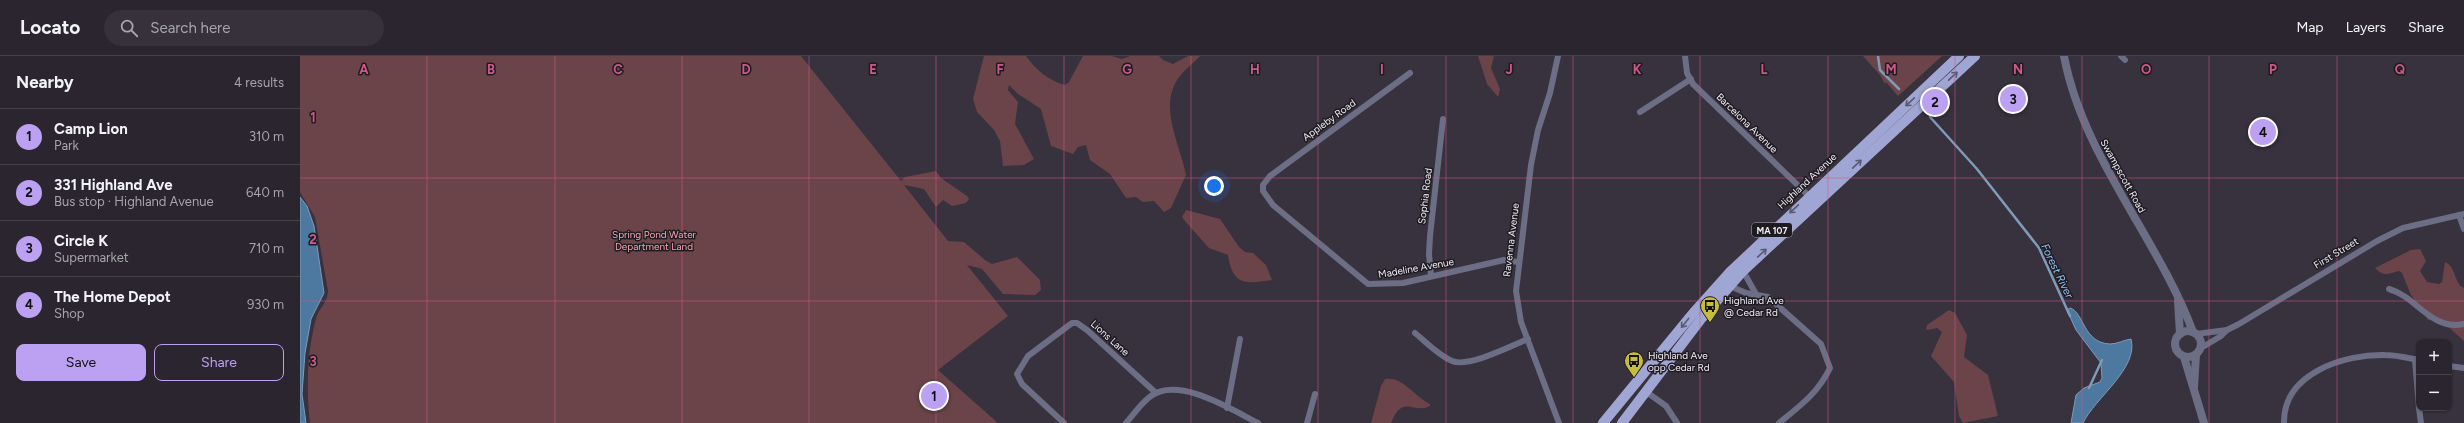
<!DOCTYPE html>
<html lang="en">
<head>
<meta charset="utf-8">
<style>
	body { margin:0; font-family:Figtree,sans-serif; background:#36313a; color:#f1f3f6 }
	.controls { position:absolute; right:12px; bottom:12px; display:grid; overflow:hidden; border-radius:8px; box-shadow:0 1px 3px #0004 }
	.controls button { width:36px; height:36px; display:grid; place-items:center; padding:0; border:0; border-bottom:1px solid #46424a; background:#2a252e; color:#f1f3f6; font:20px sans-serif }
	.you { position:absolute; left:914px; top:130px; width:14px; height:14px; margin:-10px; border:3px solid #fff; border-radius:50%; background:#1a73e8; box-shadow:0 0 0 6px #1a73e833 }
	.badge { display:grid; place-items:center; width:26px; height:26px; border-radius:50%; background:#bca0f2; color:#111; font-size:13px; font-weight:700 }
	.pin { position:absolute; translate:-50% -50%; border:2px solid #fff; box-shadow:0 1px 4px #0006 }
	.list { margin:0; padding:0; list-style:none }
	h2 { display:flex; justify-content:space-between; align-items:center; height:52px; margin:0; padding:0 16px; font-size:17px }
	h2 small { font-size:13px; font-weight:400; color:#a5a5aa }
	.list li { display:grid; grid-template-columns:26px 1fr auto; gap:12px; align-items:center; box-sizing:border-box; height:56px; padding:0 16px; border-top:1px solid #46424a }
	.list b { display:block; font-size:15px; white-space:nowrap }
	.list p { margin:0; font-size:13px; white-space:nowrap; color:#a5a5aa }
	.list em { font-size:13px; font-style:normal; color:#a5a5aa }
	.actions { display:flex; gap:8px; padding:12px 16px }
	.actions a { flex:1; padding:9px 0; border:1px solid #bca0f2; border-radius:8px; text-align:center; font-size:14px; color:#bca0f2 }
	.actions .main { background:#bca0f2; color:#111 }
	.icon { flex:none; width:22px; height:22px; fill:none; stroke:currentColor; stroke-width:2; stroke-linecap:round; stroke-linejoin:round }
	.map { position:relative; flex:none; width:2164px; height:367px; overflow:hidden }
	header { display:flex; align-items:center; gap:24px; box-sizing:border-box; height:56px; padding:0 20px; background:#2a252e; border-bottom:1px solid #46424a }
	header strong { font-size:19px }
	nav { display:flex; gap:22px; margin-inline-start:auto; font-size:14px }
	.search { width:280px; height:36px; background:#36313a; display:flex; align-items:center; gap:10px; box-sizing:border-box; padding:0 14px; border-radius:22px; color:#a5a5aa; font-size:15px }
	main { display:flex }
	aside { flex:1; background:#2a252e }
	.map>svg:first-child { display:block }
	.green { fill:#6a4448 }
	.water { fill:#4d789f; stroke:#7e9bb9 }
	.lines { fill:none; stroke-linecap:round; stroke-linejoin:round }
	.stream { stroke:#7e9bb9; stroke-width:2.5 }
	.minor { stroke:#6b6e84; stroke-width:6 }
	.tertiary { stroke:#6b6e84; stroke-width:8 }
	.primary { stroke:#a0a6d3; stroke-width:10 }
	.oneway { stroke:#585a71 }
	.grid { fill:none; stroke:#d05889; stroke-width:1; stroke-opacity:0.55 }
	.labels { text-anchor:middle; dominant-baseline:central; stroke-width:3; stroke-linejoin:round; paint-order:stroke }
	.shield { fill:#1e1b21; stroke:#b2adb5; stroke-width:1 }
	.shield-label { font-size:9px; font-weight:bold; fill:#f1ecf5 }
	.street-label { font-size:10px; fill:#f1ecf5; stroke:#1e1b21 }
	.park-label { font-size:10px; fill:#fea3ae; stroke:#1e1b21 }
	.poi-label { font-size:10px; fill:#f1ecf5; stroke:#1e1b21; text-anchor:start }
	.water-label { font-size:11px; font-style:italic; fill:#93c6f6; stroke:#1e1b21 }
	.grid-label { font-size:13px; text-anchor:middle; font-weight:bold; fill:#d05889; stroke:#1e1b21; stroke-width:3; stroke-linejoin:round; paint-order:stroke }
</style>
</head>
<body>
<header>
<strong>Locato</strong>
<div class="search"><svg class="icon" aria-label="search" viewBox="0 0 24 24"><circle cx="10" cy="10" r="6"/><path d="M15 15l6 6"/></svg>Search here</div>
<nav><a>Map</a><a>Layers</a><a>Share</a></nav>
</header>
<main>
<aside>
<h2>Nearby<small>4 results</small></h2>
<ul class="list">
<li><span class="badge">1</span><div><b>Camp Lion</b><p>Park</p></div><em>310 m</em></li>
<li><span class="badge">2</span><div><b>331 Highland Ave</b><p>Bus stop · Highland Avenue</p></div><em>640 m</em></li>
<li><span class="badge">3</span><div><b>Circle K</b><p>Supermarket</p></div><em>710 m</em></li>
<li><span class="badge">4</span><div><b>The Home Depot</b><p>Shop</p></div><em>930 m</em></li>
</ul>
<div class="actions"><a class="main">Save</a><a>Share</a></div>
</aside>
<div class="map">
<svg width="2164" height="367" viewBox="0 0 2164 367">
	<rect width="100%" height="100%" fill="#38313e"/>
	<!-- green -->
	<g class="green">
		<path d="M0 0H501L601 125 605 121 636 115 641 122 667 140 669 143 666 147 652 150 643 144 636 151 624 133 604 129 648 185 664 186 685 204 692 208 717 201 740 224 741 234 735 239 703 238 682 213 667 209 708 260 638 314 698 367H10C6 333 7 296 16 263 19 251 27 249 28 235L15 161 0 136Z"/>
		<path d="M684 0H726C735 13 749 25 765 29L769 26 783 0H812L822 3 830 0H859L863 4 873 8 888 0H900C894 7 886 12 880 20 857 49 880 88 886 119L871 152 864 156 854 145 843 146 836 141 826 142 810 118 790 104 786 89 778 91 773 98 751 90 741 53 718 38 709 29 708 34 718 46 715 68 734 103 724 109 703 110 700 85 694 74 677 56 673 43Z"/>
		<path d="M1178 0H1194L1191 12 1200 33 1198 41 1187 28Z"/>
		<path d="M1563 0H1642L1598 40 1586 26 1585 28 1580 19Z"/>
		<path d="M886 154 920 163 939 191 945 196 953 197 966 209 972 224C945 228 933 230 928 199L909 192 884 164 882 161Z"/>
		<path d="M2120 193 2126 205 2120 215 2127 226 2139 228 2142 226 2145 206C2156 210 2154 228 2164 232V285L2142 265 2128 264 2111 239 2102 217 2099 215C2088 218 2084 221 2075 212L2111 194Z"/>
		<path d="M1649 254 1655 257 1667 279 1664 301 1688 319 1698 360 1663 367 1659 360 1654 326 1631 300 1642 276 1637 272 1628 274 1626 273 1627 269Z"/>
		<path d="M1085 323C1103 320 1115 341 1130 348V350C1113 359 1103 337 1091 367H1071L1081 330Z"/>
	</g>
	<!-- water -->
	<g class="water">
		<path d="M0 141 7 150 14 170 24 237 11 263 5 297 2 338 6 367H0Z"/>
		<path d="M1770 252C1784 256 1783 287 1810 288 1817 288 1824 284 1831 283 1839 312 1795 342 1783 367H1771L1776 339 1784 332 1800 326 1802 322 1801 307 1776 274 1767 254Z"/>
	</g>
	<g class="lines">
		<!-- stream -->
		<g class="stream">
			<path d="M1578 0 1580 14 1599 33"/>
			<path d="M1630 61 1677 113 1739 192 1770 260"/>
			<path d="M1789 332 1802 304"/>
		</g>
		<!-- minor -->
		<g class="minor">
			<path d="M1258 0 1250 37 1238 74 1231 109 1216 235 1221 266 1259 367"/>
			<path d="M1385 0 1387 17 1393 28 1509 140"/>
			<path d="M1821 0 1825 4"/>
			<path d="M1110 17 970 120 963 129V135L973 149 1068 228 1103 227 1204 204 1218 206"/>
			<path d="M1340 56 1391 23"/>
			<path d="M2159 159 2164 173"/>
			<path d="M1443 215 1456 238"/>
			<path d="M1131 220 1129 198 1130 180 1143 63"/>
			<path d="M1430 230 1446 237 1468 241 1521 288 1530 312C1518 337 1500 350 1479 367"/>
			<path d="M2089 233C2117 241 2131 275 2164 268"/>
			<path d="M1115 277C1126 286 1138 299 1152 305 1168 312 1211 290 1228 283"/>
			<path d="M1896 278 1927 274 1939 268 2077 185 2103 172 2164 158"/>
			<path d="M1901 292 1921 280 1927 274"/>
			<path d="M2115 303 2119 352"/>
			<path d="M2149 310 2164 312"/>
			<path d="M1345 335 1366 350 1377 367"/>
			<path d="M927 352 940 283"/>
			<path d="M2119 352 2121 367"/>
			<path d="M764 367 722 328 717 318 728 300 772 267H777L787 274 856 337"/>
			<path d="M826 367C834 358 842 346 851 340 879 320 932 354 958 367"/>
			<path d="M1007 367 1015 338"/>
			<path d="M1984 367C1983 317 2045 298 2085 299 2097 299 2108 302 2119 304"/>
		</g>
		<!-- tertiary -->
		<g class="tertiary">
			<path d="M1764 0C1783 101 1857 180 1893 276"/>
			<path d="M1878 245 1880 278"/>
			<circle cx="1888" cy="288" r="13"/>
			<path d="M1884 301 1904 367"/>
			<path d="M1894 331 1896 299"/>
		</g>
		<!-- primary -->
		<g class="primary">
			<path d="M1303 367 1395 255 1429 217 1659 0"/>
			<path d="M1322 367 1401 263 1443 215 1675 0"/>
		</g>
	</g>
	<!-- one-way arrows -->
	<defs><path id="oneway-shaft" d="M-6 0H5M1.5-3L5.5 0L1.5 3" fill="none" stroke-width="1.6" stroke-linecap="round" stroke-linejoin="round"/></defs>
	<g class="oneway">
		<use href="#oneway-shaft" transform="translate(1653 20) rotate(-43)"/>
		<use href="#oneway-shaft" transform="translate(1610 46) rotate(137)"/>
		<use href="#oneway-shaft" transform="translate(1557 108) rotate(-43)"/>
		<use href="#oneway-shaft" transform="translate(1494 153) rotate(137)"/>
		<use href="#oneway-shaft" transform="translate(1462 197) rotate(-43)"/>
		<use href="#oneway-shaft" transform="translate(1385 267) rotate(129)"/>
	</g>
	<!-- grid -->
	<path class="grid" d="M127 0V367M255 0V367M382 0V367M509 0V367M636 0V367M764 0V367M891 0V367M1018 0V367M1146 0V367M1273 0V367M1400 0V367M1528 0V367M1655 0V367M1782 0V367M1909 0V367M2037 0V367M0 122H2164M0 245H2164"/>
	<!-- icons -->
	<defs>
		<symbol id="bus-pin" viewBox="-11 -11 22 30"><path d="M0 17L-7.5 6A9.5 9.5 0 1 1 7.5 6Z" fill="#c5bc3d" stroke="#1e1b21"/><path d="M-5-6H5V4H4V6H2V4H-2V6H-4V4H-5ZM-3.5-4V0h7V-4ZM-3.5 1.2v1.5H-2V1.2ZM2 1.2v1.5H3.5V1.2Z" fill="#111"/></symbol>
	</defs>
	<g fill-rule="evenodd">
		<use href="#bus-pin" x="1399" y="239" width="22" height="30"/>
		<use href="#bus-pin" x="1323" y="294" width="22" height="30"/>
	</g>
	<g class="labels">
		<!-- shield labels -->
		<rect class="shield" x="1452" y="167" width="40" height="14" rx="3"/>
		<g class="shield-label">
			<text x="1472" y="174">MA 107</text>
		</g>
		<!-- street labels -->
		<g class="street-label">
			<text transform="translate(1029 64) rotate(-36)">Appleby Road</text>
			<text transform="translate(1447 67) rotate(44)">Barcelona Avenue</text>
			<text transform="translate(1823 120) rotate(61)">Swampscott Road</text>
			<text transform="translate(1507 125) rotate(-43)">Highland Avenue</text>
			<text transform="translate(1125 140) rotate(-83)">Sophia Road</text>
			<text transform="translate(1211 184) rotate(-83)">Ravenna Avenue</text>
			<text transform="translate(2036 197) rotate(-31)">First Street</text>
			<text transform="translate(1116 212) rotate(-10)">Madeline Avenue</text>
			<text transform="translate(810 282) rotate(42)">Lions Lane</text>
		</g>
		<!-- park labels -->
		<g class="park-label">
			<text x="354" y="178">Spring Pond Water<tspan x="354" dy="12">Department Land</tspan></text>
		</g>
		<!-- poi labels -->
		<g class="poi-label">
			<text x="1424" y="244">Highland Ave<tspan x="1424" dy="12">@ Cedar Rd</tspan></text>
			<text x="1348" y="299">Highland Ave<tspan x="1348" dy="12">opp Cedar Rd</tspan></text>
		</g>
		<!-- water labels -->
		<g class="water-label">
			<text transform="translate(1757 215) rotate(64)">Forest River</text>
		</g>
	</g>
	<g class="grid-label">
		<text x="64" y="18">A</text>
		<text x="191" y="18">B</text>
		<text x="318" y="18">C</text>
		<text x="446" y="18">D</text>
		<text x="573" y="18">E</text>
		<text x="700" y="18">F</text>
		<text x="827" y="18">G</text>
		<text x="955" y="18">H</text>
		<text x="1082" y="18">I</text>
		<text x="1209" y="18">J</text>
		<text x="1337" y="18">K</text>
		<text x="1464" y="18">L</text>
		<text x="1591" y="18">M</text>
		<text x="1718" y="18">N</text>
		<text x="1846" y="18">O</text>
		<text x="1973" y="18">P</text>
		<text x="2100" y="18">Q</text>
		<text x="13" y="66">1</text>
		<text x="13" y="188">2</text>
		<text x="13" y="310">3</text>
	</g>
</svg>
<div class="controls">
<button>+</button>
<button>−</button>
</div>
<div class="you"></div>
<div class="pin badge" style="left:634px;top:340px">1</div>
<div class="pin badge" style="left:1635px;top:46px">2</div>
<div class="pin badge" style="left:1713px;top:43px">3</div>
<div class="pin badge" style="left:1963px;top:76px">4</div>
</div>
</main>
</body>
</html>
